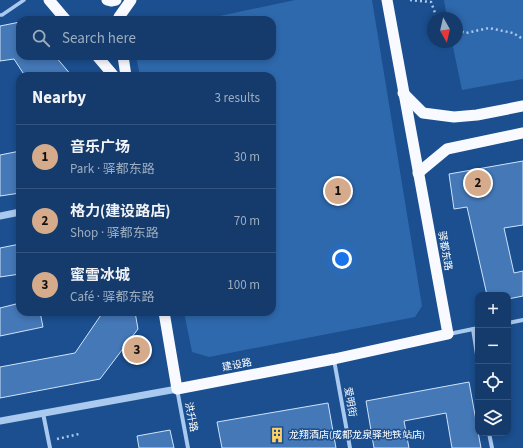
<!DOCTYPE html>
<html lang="en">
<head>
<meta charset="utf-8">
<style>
	body { margin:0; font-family:"Source Sans 3","Noto Sans SC",sans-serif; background:#1d4271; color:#f1f3f6 }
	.controls { position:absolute; right:12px; bottom:12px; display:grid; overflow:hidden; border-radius:8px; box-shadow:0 2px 6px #0003 }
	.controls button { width:36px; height:36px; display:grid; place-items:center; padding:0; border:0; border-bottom:1px solid #33557e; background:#143b6b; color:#f1f3f6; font:20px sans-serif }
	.compass { position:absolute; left:427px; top:12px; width:36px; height:36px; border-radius:50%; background:#143b6b; box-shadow:0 2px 6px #0003; rotate:172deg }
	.you { position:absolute; left:342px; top:259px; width:14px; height:14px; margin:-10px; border:3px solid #fff; border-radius:50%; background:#1a73e8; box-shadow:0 0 0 6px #1a73e833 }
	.badge { display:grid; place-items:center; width:26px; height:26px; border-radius:50%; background:#d6ab8b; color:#111; font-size:13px; font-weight:700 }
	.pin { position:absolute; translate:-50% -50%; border:2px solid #fff; box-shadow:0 1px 4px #0006 }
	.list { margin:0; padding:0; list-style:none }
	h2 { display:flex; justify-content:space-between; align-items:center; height:52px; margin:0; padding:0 16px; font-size:17px }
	h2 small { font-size:13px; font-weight:400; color:#9dadc1 }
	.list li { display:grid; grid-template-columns:26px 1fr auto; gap:12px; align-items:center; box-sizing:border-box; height:64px; padding:0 16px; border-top:1px solid #33557e }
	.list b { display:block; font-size:15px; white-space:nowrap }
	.list p { margin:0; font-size:13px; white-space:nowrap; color:#9dadc1 }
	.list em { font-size:13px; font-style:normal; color:#9dadc1 }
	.icon { flex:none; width:22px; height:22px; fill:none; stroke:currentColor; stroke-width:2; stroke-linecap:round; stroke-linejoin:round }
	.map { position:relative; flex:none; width:523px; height:448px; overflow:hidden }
	.search { position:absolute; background:#143b6b; box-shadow:0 2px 6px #0003; left:16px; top:16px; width:260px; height:44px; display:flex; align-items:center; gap:10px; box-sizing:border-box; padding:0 14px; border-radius:12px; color:#9dadc1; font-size:15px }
	.panel { position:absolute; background:#143b6b; box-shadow:0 2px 6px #0003; left:16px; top:72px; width:260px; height:244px; border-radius:12px }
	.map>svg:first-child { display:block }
	.green { fill:#2e69ad }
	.building { fill:#4478b7; stroke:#cfe3fa }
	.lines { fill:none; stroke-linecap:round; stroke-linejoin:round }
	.path { stroke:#a9c9ee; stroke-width:2.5; stroke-dasharray:2 3; stroke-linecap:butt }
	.pedestrian { stroke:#a9c9ee; stroke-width:3.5 }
	.minor { stroke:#a9c9ee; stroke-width:4 }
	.tertiary { stroke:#a9c9ee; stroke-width:7 }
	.trunk { stroke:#f8faff; stroke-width:11 }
	.labels { text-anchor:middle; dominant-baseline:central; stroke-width:3; stroke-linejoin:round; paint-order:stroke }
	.street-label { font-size:10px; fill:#fff; stroke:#1b4f8f }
	.poi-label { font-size:10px; fill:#fff; stroke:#1b4f8f; text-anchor:start }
</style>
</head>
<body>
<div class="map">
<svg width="523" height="448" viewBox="0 0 523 448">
	<rect width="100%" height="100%" fill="#1b4f8f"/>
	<!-- green -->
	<g class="green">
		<path d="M295 0H372L422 306 415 317 209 357 192 352 184 312H272V76H140L136 56H272V20H201Z"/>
		<path d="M444 0H523V79L462 90 452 42H457V18H447Z"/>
	</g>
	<!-- building -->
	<g class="building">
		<path d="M20 22V56H55L72 76H25L14 59 0 61V26Z"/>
		<path d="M20 151V193L0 196V155Z"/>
		<path d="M523 161V225L504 228 514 273 523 271V296L508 299V295H487L467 207 454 209 449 174Z"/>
		<path d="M20 244V274L0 277V248Z"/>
		<path d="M20 303V312H40L43 327 0 336V308Z"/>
		<path d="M103 312H135L138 329 100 379 0 398V367L75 353Z"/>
		<path d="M469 382 481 448H452L446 413 404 421 409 448H374L366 401Z"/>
		<path d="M328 403 336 448H222L217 422Z"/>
		<path d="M170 430 174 448H139L137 436Z"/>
	</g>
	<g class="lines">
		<!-- path -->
		<g class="path">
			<path d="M410 0 431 2 437 18"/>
			<path d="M457 30 466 33 489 28 513 33 523 39"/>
			<path d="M57 439 79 434"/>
		</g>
		<!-- pedestrian -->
		<path class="pedestrian" d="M0 15H2L24 0"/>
		<!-- minor -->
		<g class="minor">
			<path d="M508 323 523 320"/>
			<path d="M473 329 478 361"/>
			<path d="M449 334 478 328"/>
			<path d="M334 360 350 448"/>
			<path d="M177 389 188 448"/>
			<path d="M43 413 50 448"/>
			<path d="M489 433 492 448"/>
		</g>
		<!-- tertiary -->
		<g class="tertiary">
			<path d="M0 216 20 212"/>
			<path d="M0 421 177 389"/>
		</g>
		<!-- trunk -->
		<g class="trunk">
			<path d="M49 0 66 20"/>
			<path d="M107 0 111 1 116 0"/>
			<path d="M119 20V17L131 0"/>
			<path d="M97 56 114 76"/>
			<path d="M123 56 126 76"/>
			<path d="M403 93 423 113 454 117 477 115 523 106"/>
			<path d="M418 173 447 149 523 133"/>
			<path d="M164 312 177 389 334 359 448 334 387 0"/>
		</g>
	</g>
	<!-- icons -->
	<defs>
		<symbol id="building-bare" viewBox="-9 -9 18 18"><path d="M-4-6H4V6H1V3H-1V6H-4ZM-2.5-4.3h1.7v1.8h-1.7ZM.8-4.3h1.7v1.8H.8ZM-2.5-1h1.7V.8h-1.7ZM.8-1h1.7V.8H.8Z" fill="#ffd166" stroke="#1b4f8f" stroke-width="2.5" paint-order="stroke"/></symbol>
	</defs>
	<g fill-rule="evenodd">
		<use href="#building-bare" x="266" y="424" width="22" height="22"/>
	</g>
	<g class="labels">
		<!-- street labels -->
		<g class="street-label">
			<text transform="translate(445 251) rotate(80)">驿都东路</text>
			<text transform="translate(237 365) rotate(-11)">建设路</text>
			<text transform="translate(350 402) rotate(80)">爱明街</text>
			<text transform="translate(191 417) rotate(79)">洪升路</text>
		</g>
		<!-- poi labels -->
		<g class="poi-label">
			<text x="289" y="435">龙翔酒店(成都龙泉驿地铁站店)</text>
		</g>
	</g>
</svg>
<div class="controls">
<button>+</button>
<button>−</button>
<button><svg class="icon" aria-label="locate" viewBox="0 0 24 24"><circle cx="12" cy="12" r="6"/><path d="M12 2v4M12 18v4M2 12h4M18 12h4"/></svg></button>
<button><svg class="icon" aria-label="layers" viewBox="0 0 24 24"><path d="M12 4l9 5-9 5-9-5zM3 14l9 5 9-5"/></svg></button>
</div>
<svg class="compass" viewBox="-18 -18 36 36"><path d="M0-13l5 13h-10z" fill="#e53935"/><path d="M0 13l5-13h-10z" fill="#9dadc1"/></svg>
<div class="you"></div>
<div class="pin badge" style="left:338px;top:191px">1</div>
<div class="pin badge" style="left:478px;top:183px">2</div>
<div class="pin badge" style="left:137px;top:350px">3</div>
<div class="search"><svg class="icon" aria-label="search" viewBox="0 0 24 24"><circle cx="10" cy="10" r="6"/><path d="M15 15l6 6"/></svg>Search here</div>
<section class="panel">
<h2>Nearby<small>3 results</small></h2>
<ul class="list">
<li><span class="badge">1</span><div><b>音乐广场</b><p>Park · 驿都东路</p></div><em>30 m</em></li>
<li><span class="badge">2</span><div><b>格力(建设路店)</b><p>Shop · 驿都东路</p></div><em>70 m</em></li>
<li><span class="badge">3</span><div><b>蜜雪冰城</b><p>Café · 驿都东路</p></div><em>100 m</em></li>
</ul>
</section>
</div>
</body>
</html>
